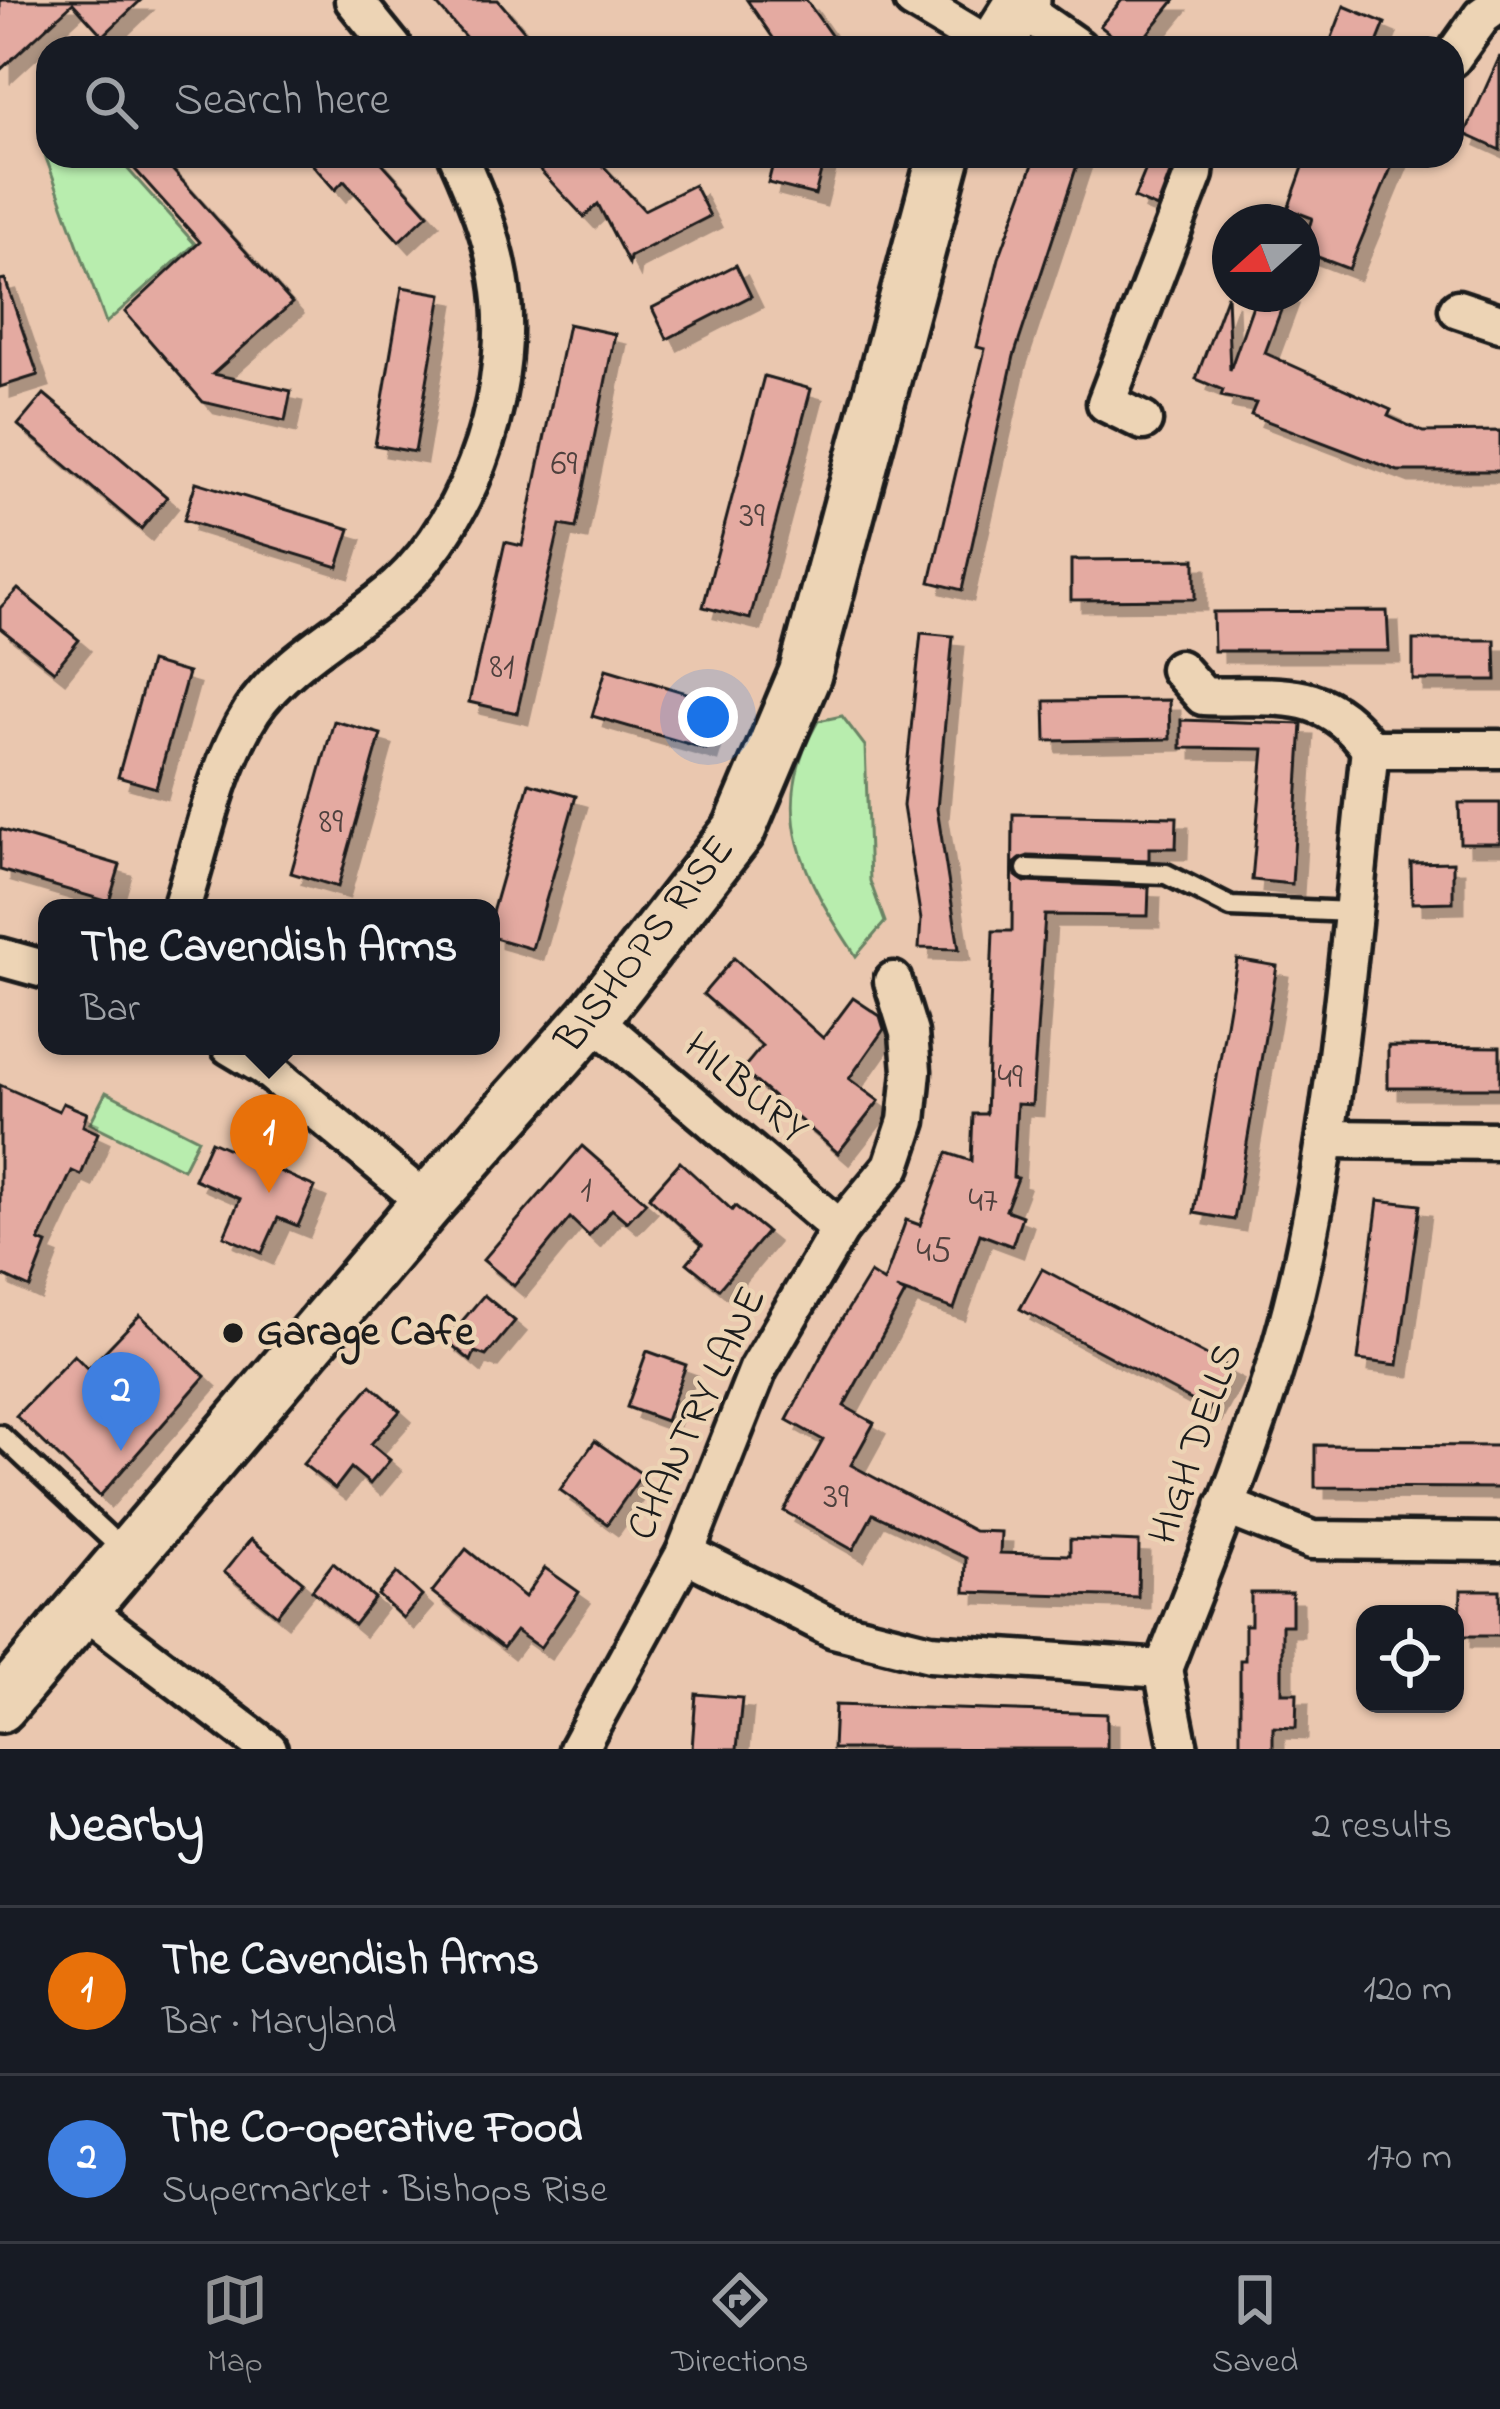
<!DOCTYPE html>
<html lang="en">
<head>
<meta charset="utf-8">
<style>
	body { margin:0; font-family:"Indie Flower",sans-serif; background:#242831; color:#f1f3f6 }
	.controls { position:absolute; right:36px; bottom:36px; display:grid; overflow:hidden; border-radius:24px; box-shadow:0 3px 9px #0004 }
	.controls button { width:108px; height:108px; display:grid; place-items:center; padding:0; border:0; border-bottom:3px solid #363941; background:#171b24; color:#f1f3f6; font:60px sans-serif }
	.compass { position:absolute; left:1212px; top:204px; width:108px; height:108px; border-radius:50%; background:#171b24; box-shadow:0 3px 9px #0004; rotate:249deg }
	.you { position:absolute; left:708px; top:717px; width:42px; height:42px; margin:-30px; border:9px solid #fff; border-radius:50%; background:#1a73e8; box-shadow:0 0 0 18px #1a73e833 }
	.badge { display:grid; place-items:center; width:78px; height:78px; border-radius:50%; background:#919294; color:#fff; font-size:39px; font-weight:700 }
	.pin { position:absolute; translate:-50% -99px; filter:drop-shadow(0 3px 6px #0008) }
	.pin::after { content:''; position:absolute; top:63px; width:42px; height:36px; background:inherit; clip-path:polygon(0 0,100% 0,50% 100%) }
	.popup { position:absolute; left:38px; top:899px; width:462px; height:156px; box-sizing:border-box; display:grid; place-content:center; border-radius:24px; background:#171b24; filter:drop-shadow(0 3px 9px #0005); font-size:39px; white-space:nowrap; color:#9ea1a6 }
	.popup b { font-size:45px; color:#f1f3f6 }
	.popup::after { content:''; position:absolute; left:50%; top:100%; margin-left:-24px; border:24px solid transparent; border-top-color:#171b24 }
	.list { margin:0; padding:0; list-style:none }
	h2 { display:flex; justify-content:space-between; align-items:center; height:156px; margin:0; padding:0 48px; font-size:51px }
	h2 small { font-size:39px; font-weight:400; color:#9ea1a6 }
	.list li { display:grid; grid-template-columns:78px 1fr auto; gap:36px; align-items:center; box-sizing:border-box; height:168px; padding:0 48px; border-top:3px solid #363941 }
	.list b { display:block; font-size:45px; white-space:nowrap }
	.list p { margin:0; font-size:39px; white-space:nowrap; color:#9ea1a6 }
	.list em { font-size:39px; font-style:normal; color:#9ea1a6 }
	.icon { flex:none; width:66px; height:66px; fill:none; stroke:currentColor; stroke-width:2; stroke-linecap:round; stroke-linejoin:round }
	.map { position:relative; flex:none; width:1500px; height:1749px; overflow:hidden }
	.search { position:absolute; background:#171b24; box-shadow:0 3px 9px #0004; left:36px; right:36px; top:36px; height:132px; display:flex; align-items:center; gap:30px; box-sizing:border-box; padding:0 42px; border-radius:36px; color:#9ea1a6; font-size:45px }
	.sheet { height:492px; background:#171b24 }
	nav { display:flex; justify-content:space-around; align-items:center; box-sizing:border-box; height:168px; border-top:3px solid #363941; background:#171b24; font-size:33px; color:#9ea1a6 }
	nav a { display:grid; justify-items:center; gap:6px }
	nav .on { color:#919294 }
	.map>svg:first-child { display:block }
	.green { fill:#b8edae; stroke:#6a8465; stroke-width:3 }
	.building { fill:#e4aaa1; stroke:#1c1c1c; stroke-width:3; filter:url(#shadow) }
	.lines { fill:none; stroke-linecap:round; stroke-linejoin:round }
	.lane-casing { stroke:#1c1c1c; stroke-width:27 }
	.street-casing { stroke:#1c1c1c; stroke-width:45 }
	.secondary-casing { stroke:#1c1c1c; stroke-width:60 }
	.lane { stroke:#edd4b5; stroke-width:18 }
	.street { stroke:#edd4b5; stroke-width:36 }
	.secondary { stroke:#edd4b5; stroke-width:51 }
	.poi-dot { fill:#1c1c1c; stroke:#edd4b5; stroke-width:4.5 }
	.labels { text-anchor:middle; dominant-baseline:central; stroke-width:9; stroke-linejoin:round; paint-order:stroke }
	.number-label { font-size:36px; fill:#4e403d }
	.street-label { font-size:42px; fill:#1c1c1c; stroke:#edd4b5 }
	.poi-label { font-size:42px; font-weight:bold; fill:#1c1c1c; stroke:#edd4b5; text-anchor:start }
</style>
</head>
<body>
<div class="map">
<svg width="1500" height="1749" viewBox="0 0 1500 1749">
	<defs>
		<filter id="shadow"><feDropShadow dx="11" dy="11" stdDeviation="0" flood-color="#0004"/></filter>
	</defs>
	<rect width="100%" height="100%" fill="#eac7af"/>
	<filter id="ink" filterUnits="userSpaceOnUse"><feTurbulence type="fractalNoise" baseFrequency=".00833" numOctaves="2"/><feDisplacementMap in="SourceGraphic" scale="24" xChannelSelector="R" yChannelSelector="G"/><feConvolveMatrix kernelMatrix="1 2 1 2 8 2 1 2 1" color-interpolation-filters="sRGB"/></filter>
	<g filter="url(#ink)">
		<!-- green -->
		<g class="green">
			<path d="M48 138V156H116L195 244 106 323 41 144Z"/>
			<path d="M842 716 865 746 870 881 885 922 856 956C804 878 766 811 818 721Z"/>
			<path d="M106 1092 198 1139 183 1169 90 1123Z"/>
		</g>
		<!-- building -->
		<g class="building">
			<path d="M0 0H141L103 36 73 3 0 70Z"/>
			<path d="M433 0H498L539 48H475Z"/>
			<path d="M747 0H806L840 48H780Z"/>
			<path d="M1122 0H1175L1136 48H1128L1100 26Z"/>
			<path d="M1344 6 1385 23 1375 48H1328Z"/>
			<path d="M1500 56V150L1465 134Z"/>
			<path d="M123 156H160L292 303 213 374 291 391 285 421 203 402 125 312 200 242Z"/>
			<path d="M305 156H376L428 214 399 241 344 181 335 190Z"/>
			<path d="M527 156H594L644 210 694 185 710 216 630 257 629 264 598 204 584 217Z"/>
			<path d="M775 156H825L815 195 768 183Z"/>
			<path d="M1036 156H1080L1014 356 962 590 930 582 985 349 977 347 999 258Z"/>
			<path d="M1307 156H1396L1349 269 1302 251 1312 218 1288 209Z"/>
			<path d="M1150 159 1172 168 1157 208 1134 198Z"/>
			<path d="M736 265 751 296 667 339 652 308Z"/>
			<path d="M5 279 38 375 0 387V280Z"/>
			<path d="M402 287 442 294 415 452 375 445Z"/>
			<path d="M1257 294H1287L1265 353 1391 410 1388 416 1423 432 1500 431V471H1398L1251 415 1256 403 1221 396 1223 390 1196 379 1227 295 1230 370Z"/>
			<path d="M568 324 615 334 576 528 560 525 517 713 469 702 505 542 522 546Z"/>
			<path d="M764 376 811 389 750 619 703 607Z"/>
			<path d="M44 394 167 497 141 529 18 425Z"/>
			<path d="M196 482 350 529 338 567 184 520Z"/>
			<path d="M1195 559V599L1071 600V560Z"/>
			<path d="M18 589 79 640 54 671 0 628V608Z"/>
			<path d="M1387 611 1389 651H1214L1213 612Z"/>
			<path d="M921 633 953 636 937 809 959 949 919 948 921 920 903 806Z"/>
			<path d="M1413 640H1495L1496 680H1413Z"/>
			<path d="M150 662 188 673 156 788 118 777Z"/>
			<path d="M606 669 720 703 706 749 592 716Z"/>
			<path d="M1169 700 1170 739 1046 741 1045 701Z"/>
			<path d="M1181 720 1302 724 1292 884 1252 880 1264 749 1181 748Z"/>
			<path d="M334 721 381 734 338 887 291 873Z"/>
			<path d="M529 783 576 796 532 949 491 937V916Z"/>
			<path d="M1459 803H1500V843H1460Z"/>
			<path d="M1013 814 1177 817 1176 848H1149V860L1028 856 1015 863 1016 876 1025 882 1149 887 1148 916 1045 915 1032 1105 1017 1104 1013 1177 1018 1178 1006 1210 1022 1216 1012 1246 980 1234 954 1309 896 1289 905 1294 844 1406 874 1423 851 1465 974 1531 1001 1532 1000 1553 1070 1555V1539L1139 1542 1138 1597 965 1592 966 1558 873 1514 853 1550 784 1511 823 1440 787 1420 831 1337 870 1273 884 1282 906 1220 920 1225 947 1153 971 1161 973 1114H986L993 931H1012Z"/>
			<path d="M0 829 120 865 109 902 0 870Z"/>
			<path d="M1453 862V902L1412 903 1411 863Z"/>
			<path d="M734 958 823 1038 853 998 880 1016 884 1029 849 1079 879 1101 838 1153 742 1070 762 1046 703 994Z"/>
			<path d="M1237 959 1277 966 1234 1220 1194 1213Z"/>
			<path d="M1388 1046 1500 1047V1088H1388Z"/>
			<path d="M0 1085 59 1111 63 1103 87 1113 83 1126 98 1133 81 1175 72 1171 39 1241 47 1244 30 1288 0 1274Z"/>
			<path d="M211 1141 315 1187 298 1226 278 1218 262 1253 224 1236 240 1199 194 1179Z"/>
			<path d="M582 1146 646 1202 627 1222 612 1209 589 1236 570 1218 514 1286 483 1260Z"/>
			<path d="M680 1162 732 1210 735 1206 767 1232 719 1289 687 1263 702 1245 649 1197Z"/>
			<path d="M1378 1200 1420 1205 1398 1365 1358 1360Z"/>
			<path d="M1042 1269 1232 1369 1210 1410 1020 1309Z"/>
			<path d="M484 1295 515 1321 486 1356 475 1352 471 1361 446 1340Z"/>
			<path d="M140 1315 205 1376 100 1496 16 1416 74 1355 88 1369Z"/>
			<path d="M647 1351 686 1365 666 1421 627 1407Z"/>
			<path d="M371 1385 400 1411 371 1444 390 1460 370 1484 351 1468 335 1489 303 1464Z"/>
			<path d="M595 1441 642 1474 607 1524 560 1490Z"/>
			<path d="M1315 1445 1500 1446V1488L1315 1487Z"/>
			<path d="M251 1539 303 1582 277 1615 224 1572Z"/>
			<path d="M466 1549 525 1597 545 1568 579 1592 540 1648 516 1631 503 1648 432 1592Z"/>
			<path d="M333 1563 375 1598 354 1625 312 1590Z"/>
			<path d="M397 1573 422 1596 403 1618 378 1595Z"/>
			<path d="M1461 1590H1500V1636H1460Z"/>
			<path d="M1251 1593H1292V1625H1282V1693H1297L1296 1728 1273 1727V1749H1240V1660H1245V1625H1251Z"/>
			<path d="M696 1694 742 1698 737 1749H692Z"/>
			<path d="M835 1705 1107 1714V1749H833Z"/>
		</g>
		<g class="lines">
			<defs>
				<g id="lane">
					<path d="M1027 869 1166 874 1231 907 1352 912"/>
					<path d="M0 1435 126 1553"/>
				</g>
				<g id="street">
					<path d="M354 0 393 48"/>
					<path d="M913 0 993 48"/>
					<path d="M1019 7 1078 48"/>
					<path d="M1452 58 1482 16 1500 3"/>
					<path d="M1458 309 1500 323"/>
					<path d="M1143 421 1106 403 1194 174 1196 156"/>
					<path d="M1179 669 1203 696C1276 699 1323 683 1370 749"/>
					<path d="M181 908C202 843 215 769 252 711 287 659 351 628 397 587 475 515 517 381 499 277 492 235 475 194 458 156"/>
					<path d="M0 957 47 970"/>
					<path d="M592 1018 840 1229"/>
					<path d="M230 1046 265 1067 427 1203"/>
					<path d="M1327 1139 1500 1141"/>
					<path d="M1225 1506 1312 1540 1500 1542"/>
					<path d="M685 1553 834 1629 930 1653 1163 1669C1209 1549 1266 1416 1296 1291 1338 1114 1350 930 1370 749H1500"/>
					<path d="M84 1609 268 1749"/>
					<path d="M1163 1669 1179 1749"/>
					<path d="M578 1749 685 1553 758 1369 840 1229 892 1166 907 1121 912 1071 909 1033 893 981"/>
				</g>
				<g id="secondary">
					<path d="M994 48 1024 0"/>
					<path d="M0 1706 427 1203 592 1018 739 830 805 674 944 156"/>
				</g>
			</defs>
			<!-- lane casing -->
			<use href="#lane" class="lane-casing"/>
			<!-- street casing -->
			<use href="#street" class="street-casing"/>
			<!-- secondary casing -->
			<use href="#secondary" class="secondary-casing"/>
			<!-- lane -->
			<use href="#lane" class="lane"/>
			<!-- street -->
			<use href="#street" class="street"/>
			<!-- secondary -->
			<use href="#secondary" class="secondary"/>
		</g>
	</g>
	<!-- markers -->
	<circle class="poi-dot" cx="233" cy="1333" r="12"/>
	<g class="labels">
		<!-- number labels -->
		<g class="number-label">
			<text x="564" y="465">69</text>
			<text x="752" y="517">39</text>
			<text x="502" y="668">81</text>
			<text x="331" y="823">89</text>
			<text x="1010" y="1078">49</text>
			<text x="586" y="1191">1</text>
			<text x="983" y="1202">47</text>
			<text x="934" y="1252">45</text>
			<text x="836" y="1498">39</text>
		</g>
		<!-- street labels -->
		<g class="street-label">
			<text transform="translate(646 945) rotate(-52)">BISHOPS RISE</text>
			<text transform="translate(745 1089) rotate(40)">HILBURY</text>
			<text transform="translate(698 1414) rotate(-65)">CHANTRY LANE</text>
			<text transform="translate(1197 1444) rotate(-71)">HIGH DELLS</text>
		</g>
		<!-- poi labels -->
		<g class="poi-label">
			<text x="257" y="1333">Garage Cafe</text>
		</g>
	</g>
</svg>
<div class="controls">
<button><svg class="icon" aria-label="locate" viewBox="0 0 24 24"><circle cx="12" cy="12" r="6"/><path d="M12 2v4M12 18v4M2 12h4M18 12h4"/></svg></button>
</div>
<svg class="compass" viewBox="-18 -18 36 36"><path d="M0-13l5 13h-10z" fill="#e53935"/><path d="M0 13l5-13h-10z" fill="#9ea1a6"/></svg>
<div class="you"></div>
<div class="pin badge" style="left:269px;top:1193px;background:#e8710a">1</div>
<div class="popup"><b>The Cavendish Arms</b>Bar</div>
<div class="pin badge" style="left:121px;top:1451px;background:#3f7fe0">2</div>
<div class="search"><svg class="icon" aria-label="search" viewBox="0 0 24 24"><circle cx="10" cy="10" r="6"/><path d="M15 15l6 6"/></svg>Search here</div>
</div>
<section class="sheet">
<h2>Nearby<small>2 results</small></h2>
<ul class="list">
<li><span class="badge" style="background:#e8710a">1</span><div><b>The Cavendish Arms</b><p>Bar · Maryland</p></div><em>120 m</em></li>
<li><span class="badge" style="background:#3f7fe0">2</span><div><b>The Co-operative Food</b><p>Supermarket · Bishops Rise</p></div><em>170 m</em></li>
</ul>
</section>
<nav>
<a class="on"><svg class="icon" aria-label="map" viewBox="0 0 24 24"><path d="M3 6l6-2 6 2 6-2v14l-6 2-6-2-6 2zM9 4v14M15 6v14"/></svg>Map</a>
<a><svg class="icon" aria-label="directions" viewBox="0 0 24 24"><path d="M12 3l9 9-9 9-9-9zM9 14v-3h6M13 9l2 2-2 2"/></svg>Directions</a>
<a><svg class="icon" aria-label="saved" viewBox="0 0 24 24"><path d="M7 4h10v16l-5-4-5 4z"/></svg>Saved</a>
</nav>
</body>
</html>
